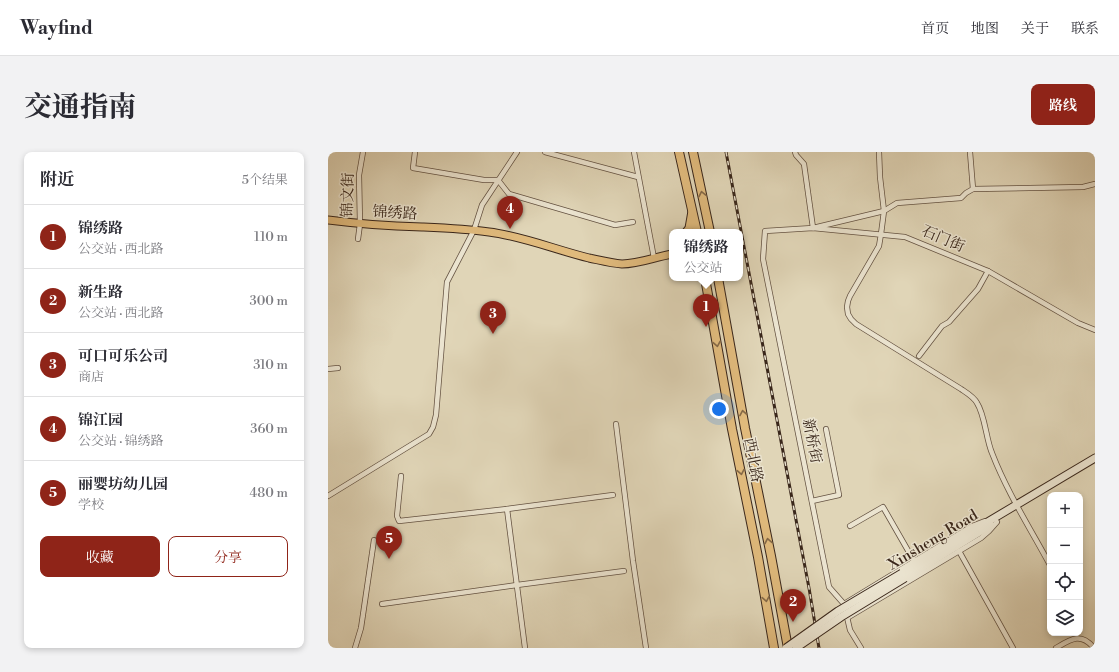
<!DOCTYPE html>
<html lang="zh">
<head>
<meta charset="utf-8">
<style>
	body { margin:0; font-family:"Libre Bodoni","Noto Serif SC",serif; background:#f2f2f3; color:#2b2b33 }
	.controls { position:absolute; right:12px; bottom:12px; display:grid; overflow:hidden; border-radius:8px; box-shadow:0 2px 6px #0003 }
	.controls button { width:36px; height:36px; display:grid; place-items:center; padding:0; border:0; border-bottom:1px solid #e1e1e2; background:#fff; color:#2b2b33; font:20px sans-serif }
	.you { position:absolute; left:391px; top:257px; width:14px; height:14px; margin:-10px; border:3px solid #fff; border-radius:50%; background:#1a73e8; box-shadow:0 0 0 6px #1a73e833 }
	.badge { display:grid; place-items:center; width:26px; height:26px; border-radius:50%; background:#8f2418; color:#fff; font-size:13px; font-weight:700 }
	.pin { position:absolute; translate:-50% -33px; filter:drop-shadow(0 1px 2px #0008) }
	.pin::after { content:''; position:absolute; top:21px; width:14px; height:12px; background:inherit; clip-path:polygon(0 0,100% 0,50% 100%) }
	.popup { position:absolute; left:341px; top:77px; width:74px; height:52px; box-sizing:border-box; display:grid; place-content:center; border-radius:8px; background:#fff; filter:drop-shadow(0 1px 3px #0005); font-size:13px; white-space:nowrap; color:#7c7c81 }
	.popup b { font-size:15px; color:#2b2b33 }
	.popup::after { content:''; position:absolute; left:50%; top:100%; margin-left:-8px; border:8px solid transparent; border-top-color:#fff }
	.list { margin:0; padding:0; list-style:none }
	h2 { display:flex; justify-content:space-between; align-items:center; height:52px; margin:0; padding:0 16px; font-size:17px }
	h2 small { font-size:13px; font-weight:400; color:#7c7c81 }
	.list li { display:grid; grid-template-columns:26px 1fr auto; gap:12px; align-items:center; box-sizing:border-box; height:64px; padding:0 16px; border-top:1px solid #e1e1e2 }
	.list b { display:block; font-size:15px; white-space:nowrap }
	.list p { margin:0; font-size:13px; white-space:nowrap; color:#7c7c81 }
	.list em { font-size:13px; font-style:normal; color:#7c7c81 }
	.actions { display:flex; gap:8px; padding:12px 16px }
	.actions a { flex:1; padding:9px 0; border:1px solid #8f2418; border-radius:8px; text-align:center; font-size:14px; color:#8f2418 }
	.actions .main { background:#8f2418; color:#fff }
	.icon { flex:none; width:22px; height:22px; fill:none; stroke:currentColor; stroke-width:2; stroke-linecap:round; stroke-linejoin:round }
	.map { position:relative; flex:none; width:767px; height:496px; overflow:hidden; border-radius:8px }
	header { display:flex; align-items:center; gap:24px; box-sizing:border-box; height:56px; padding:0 20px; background:#fff; border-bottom:1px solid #e1e1e2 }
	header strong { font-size:19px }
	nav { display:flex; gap:22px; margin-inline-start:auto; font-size:14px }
	.intro { display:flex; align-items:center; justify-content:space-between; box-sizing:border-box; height:96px; padding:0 24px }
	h1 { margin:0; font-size:28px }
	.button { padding:10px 18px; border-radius:8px; background:#8f2418; color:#fff; font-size:14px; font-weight:700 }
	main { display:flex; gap:24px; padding:0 24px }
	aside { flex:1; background:#fff; border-radius:8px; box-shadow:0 2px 6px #0003 }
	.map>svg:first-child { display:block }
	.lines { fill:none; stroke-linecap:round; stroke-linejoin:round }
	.minor-casing { stroke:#645242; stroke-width:6 }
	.secondary-casing { stroke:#3a271b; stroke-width:9 }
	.primary-casing { stroke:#3a271b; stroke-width:9 }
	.trunk-casing { stroke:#3a271b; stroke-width:10 }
	.minor { stroke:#ebe4d0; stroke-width:4.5 }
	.secondary { stroke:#ebe4d0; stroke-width:7 }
	.primary { stroke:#e0ba7c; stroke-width:7 }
	.trunk { stroke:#e0ba7c; stroke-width:8 }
	.rail-casing { stroke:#3a271b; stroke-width:3 }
	.rail { stroke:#ebe4d0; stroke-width:1.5; stroke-dasharray:4.5; stroke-linecap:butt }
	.secondary-bridge-casing { stroke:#3a271b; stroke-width:9; stroke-linecap:butt }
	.secondary-bridge { stroke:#ebe4d0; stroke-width:7 }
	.oneway { stroke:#856947 }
	.labels { text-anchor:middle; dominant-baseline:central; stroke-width:3; stroke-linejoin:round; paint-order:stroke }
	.street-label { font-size:15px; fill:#3a271b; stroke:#ebe4d0 }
</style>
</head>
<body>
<header>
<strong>Wayfind</strong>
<nav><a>首页</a><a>地图</a><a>关于</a><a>联系</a></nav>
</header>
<div class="intro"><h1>交通指南</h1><a class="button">路线</a></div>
<main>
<aside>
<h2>附近<small>5个结果</small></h2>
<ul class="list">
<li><span class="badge">1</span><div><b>锦绣路</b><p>公交站 · 西北路</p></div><em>110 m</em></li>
<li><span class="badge">2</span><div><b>新生路</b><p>公交站 · 西北路</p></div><em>300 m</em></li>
<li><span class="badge">3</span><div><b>可口可乐公司</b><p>商店</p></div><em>310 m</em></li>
<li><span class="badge">4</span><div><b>锦江园</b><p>公交站 · 锦绣路</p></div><em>360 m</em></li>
<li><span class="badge">5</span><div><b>丽婴坊幼儿园</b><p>学校</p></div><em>480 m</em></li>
</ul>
<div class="actions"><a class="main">收藏</a><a>分享</a></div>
</aside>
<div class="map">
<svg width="767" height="496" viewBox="0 0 767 496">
	<rect width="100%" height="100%" fill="#e0d5b7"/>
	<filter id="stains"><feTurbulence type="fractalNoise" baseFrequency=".005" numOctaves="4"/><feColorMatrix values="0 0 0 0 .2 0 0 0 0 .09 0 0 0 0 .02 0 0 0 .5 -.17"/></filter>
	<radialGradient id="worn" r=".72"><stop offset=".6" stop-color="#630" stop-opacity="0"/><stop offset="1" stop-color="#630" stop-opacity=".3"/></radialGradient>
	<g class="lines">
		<defs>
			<g id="minor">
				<path d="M87 0 85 16 156 28H170L181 42 287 73 305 70"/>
				<path d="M217 0 310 25"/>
				<path d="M306 0 326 106"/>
				<path d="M467 0 468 3 476 12 485 76 556 59 569 51 633 46 638 41 645 37 755 35 767 32"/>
				<path d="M551 0 552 25 556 59 553 82 551 94 522 144 520 149 519 155 520 162 523 167 528 172 633 237C639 241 646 245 649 251 657 263 658 287 664 301 679 340 702 376 722 413"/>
				<path d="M642 0 645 37"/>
				<path d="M30 87 32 72 31 23 35 0"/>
				<path d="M591 204 614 174 621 170 650 137 660 119"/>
				<path d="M0 217 10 216"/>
				<path d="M288 272 305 409 318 496"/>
				<path d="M73 324 69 364 71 369 179 357 285 343"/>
				<path d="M0 344 101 282 105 275 108 263 119 130 146 78 154 53 189 0"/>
				<path d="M484 349 511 343 498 277"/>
				<path d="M179 357 197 496"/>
				<path d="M522 374 555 355 586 409"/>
				<path d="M631 399 685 496"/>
				<path d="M54 452 189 433 296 419"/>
				<path d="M516 452 644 374 657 369"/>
				<path d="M519 466 653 386 661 379 669 370"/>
				<path d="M27 496 33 476 46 388"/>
				<path d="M533 496 522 478 516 452 501 435 435 107 437 79 485 76 577 85 660 119 750 171 767 178"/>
				<path d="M728 496C743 487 753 480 766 496"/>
			</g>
			<g id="secondary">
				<path d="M574 421 767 306"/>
				<path d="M577 426 663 373"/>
			</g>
			<g id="primary">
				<path d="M0 68C31 72 62 74 94 75 116 76 139 77 161 80 194 84 228 98 261 106 271 108 282 111 294 112 311 112 327 105 344 102"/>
				<path d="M358 80 361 76 364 59"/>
			</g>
			<g id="trunk">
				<path d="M351 0 369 80"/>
				<path d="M365 0 382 80"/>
				<path d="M377 126 404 277 430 405 446 496"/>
				<path d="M390 126 417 276 443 404 460 496"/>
			</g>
		</defs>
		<!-- minor casing -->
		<use href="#minor" class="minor-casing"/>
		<!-- secondary casing -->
		<use href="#secondary" class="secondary-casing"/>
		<!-- primary casing -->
		<use href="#primary" class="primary-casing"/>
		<!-- trunk casing -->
		<use href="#trunk" class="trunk-casing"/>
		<!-- minor -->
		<use href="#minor" class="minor"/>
		<!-- secondary -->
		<use href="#secondary" class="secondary"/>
		<!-- primary -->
		<use href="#primary" class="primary"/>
		<!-- trunk -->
		<use href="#trunk" class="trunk"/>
		<defs>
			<path id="rail" d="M398 0 481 436 491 496"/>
		</defs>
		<!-- rail casing -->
		<use href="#rail" class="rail-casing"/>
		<!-- rail -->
		<use href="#rail" class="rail"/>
		<defs>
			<g id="secondary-bridge">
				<path d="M458 496 510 459 574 421"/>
				<path d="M468 496 513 465 577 426"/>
			</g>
		</defs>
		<!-- secondary-bridge casing -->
		<use href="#secondary-bridge" class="secondary-bridge-casing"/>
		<!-- secondary-bridge -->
		<use href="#secondary-bridge" class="secondary-bridge"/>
	</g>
	<!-- one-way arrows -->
	<defs><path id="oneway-chevron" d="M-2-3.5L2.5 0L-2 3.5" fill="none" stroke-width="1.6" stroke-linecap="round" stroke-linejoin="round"/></defs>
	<g class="oneway">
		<use href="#oneway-chevron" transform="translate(374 42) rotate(-102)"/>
		<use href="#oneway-chevron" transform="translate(389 192) rotate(80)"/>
		<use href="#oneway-chevron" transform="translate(415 261) rotate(-100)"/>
		<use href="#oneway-chevron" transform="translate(413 320) rotate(79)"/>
		<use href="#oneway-chevron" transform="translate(440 389) rotate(-101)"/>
		<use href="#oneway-chevron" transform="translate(438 447) rotate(80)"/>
	</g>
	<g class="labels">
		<!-- street labels -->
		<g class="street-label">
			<text transform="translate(20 43) rotate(-89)">锦文街</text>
			<text transform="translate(67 61) rotate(3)">锦绣路</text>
			<text transform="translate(615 87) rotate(23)">石门街</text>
			<text transform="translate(484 289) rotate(79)">新桥街</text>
			<text transform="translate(425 308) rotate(79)">西北路</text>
			<text transform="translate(605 388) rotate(-31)">Xinsheng Road</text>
		</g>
	</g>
	<rect width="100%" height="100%" filter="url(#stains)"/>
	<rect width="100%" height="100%" fill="url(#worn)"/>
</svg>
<div class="controls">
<button>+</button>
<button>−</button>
<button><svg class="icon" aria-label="locate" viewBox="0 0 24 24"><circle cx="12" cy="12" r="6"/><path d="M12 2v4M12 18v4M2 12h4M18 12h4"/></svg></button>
<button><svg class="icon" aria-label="layers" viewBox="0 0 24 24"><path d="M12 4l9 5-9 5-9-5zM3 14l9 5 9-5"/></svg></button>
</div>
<div class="you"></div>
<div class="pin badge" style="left:378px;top:175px">1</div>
<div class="popup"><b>锦绣路</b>公交站</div>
<div class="pin badge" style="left:465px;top:470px">2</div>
<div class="pin badge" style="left:165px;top:182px">3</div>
<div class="pin badge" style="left:182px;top:77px">4</div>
<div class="pin badge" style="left:61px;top:407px">5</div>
</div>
</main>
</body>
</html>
